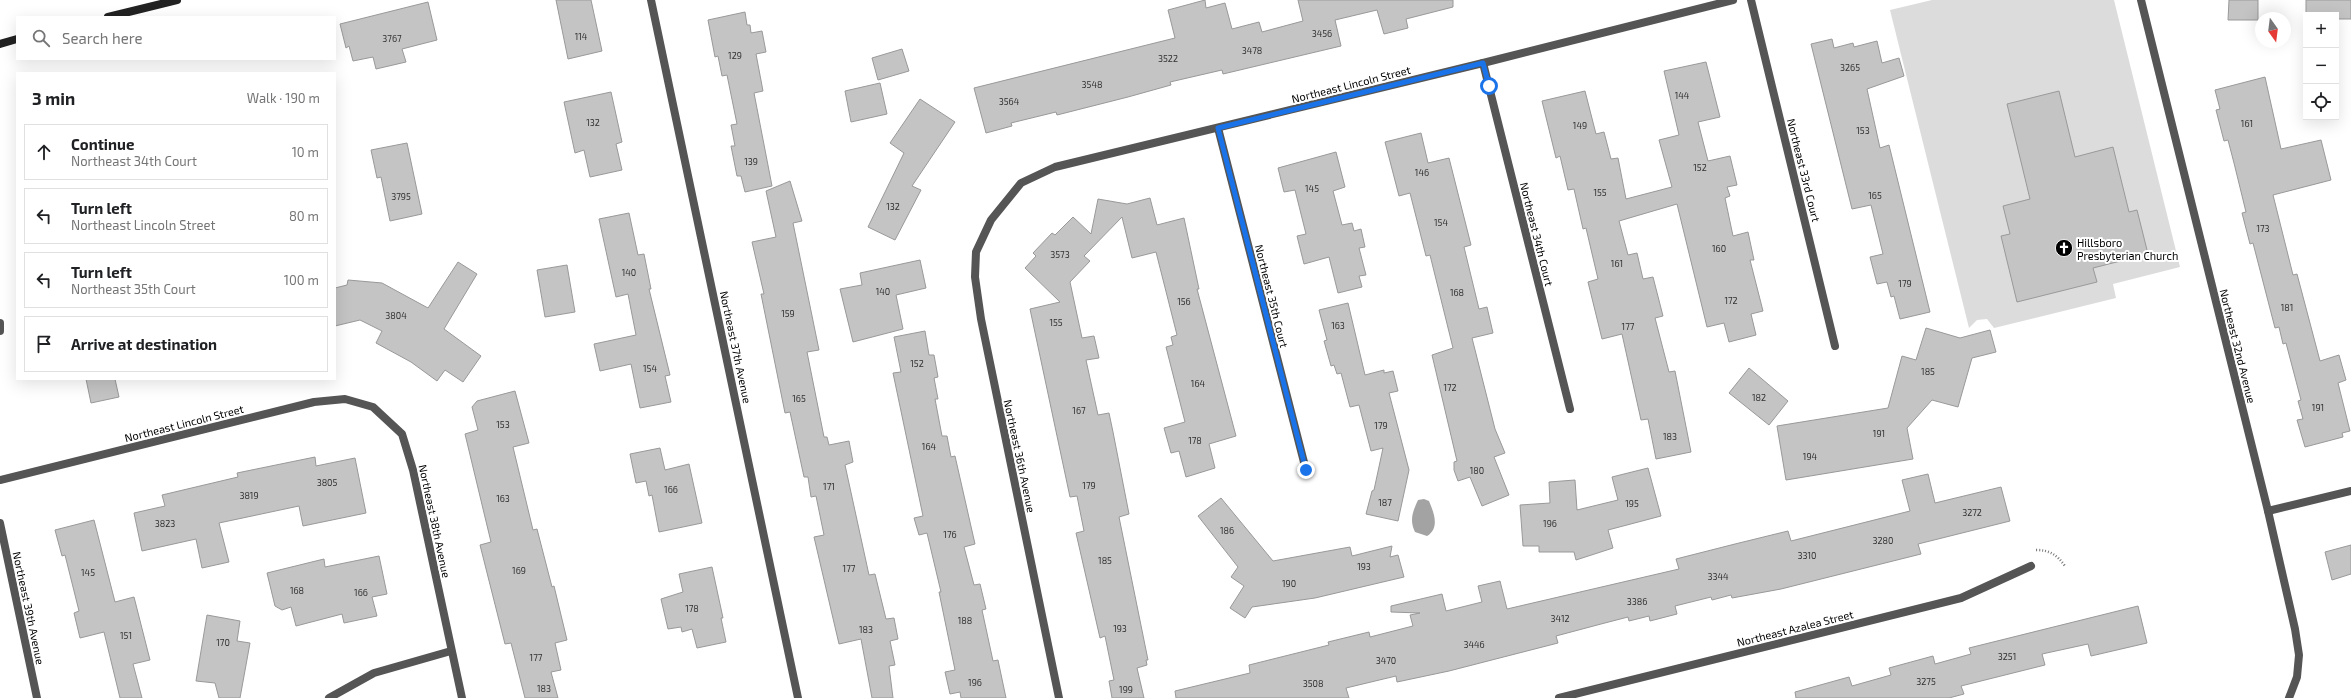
<!DOCTYPE html>
<html lang="en">
<head>
<meta charset="utf-8">
<style>
	body { margin:0; font-family:"Exo 2",sans-serif; background:#f6f6f6; color:#202124 }
	.controls { position:absolute; right:12px; top:12px; display:grid; overflow:hidden; border-radius:0px; box-shadow:0 4px 16px #0002 }
	.controls button { width:36px; height:36px; display:grid; place-items:center; padding:0; border:0; border-bottom:1px solid #e0e0e0; background:#fff; color:#202124; font:20px sans-serif }
	.compass { position:absolute; left:2255px; top:12px; width:36px; height:36px; border-radius:50%; background:#fff; box-shadow:0 4px 16px #0002; rotate:166deg }
	.stop { position:absolute; width:12px; height:12px; margin:-9px; border:3px solid #1a73e8; border-radius:50%; background:#fff }
	.stop.end { background:#1a73e8; border-color:#fff; box-shadow:0 1px 4px #0008 }
	.list { margin:0; padding:0; list-style:none }
	h2 { display:flex; justify-content:space-between; align-items:center; height:52px; margin:0; padding:0 16px; font-size:17px }
	h2 small { font-size:13px; font-weight:400; color:#757577 }
	.list li { display:grid; grid-template-columns:26px 1fr auto; gap:12px; align-items:center; box-sizing:border-box; height:56px; margin:0 8px 8px; padding:0 8px; border:1px solid #e0e0e0; border-radius:0px }
	.list b { display:block; font-size:15px; white-space:nowrap }
	.list p { margin:0; font-size:13px; white-space:nowrap; color:#757577 }
	.list em { font-size:13px; font-style:normal; color:#757577 }
	.icon { flex:none; width:22px; height:22px; fill:none; stroke:currentColor; stroke-width:2; stroke-linecap:round; stroke-linejoin:round }
	.map { position:relative; flex:none; width:2351px; height:698px; overflow:hidden }
	.search { position:absolute; background:#fff; box-shadow:0 4px 16px #0002; left:16px; top:16px; width:320px; height:44px; display:flex; align-items:center; gap:10px; box-sizing:border-box; padding:0 14px; border-radius:0px; color:#757577; font-size:15px }
	.panel { position:absolute; background:#fff; box-shadow:0 4px 16px #0002; left:16px; top:72px; width:320px; height:308px; border-radius:0px }
	.map>svg:first-child { display:block }
	.green { fill:#dcdcdc }
	.water { fill:#a3a3a3 }
	.building { fill:#c4c4c4; stroke:#999 }
	.lines { fill:none; stroke-linecap:round; stroke-linejoin:round }
	.path { stroke:#777; stroke-width:2.5; stroke-dasharray:1 2; stroke-linecap:butt }
	.minor { stroke:#555; stroke-width:8 }
	.tertiary { stroke:#555; stroke-width:8 }
	.secondary { stroke:#222; stroke-width:8 }
	.route { stroke:#1a73e8; stroke-width:5 }
	.labels { text-anchor:middle; dominant-baseline:central; stroke-width:4; stroke-linejoin:round; paint-order:stroke }
	.number-label { font-size:9px; fill:#313131 }
	.street-label { font-size:11px; fill:#000; stroke:#fff }
	.poi-label { font-size:11px; fill:#000; stroke:#fff; text-anchor:start }
</style>
</head>
<body>
<div class="map">
<svg width="2351" height="698" viewBox="0 0 2351 698">
	<rect width="100%" height="100%" fill="#fff"/>
	<!-- green -->
	<path class="green" d="M1932 0H2114L2180 267 2113 284 2116 298 1994 328 1987 319 1977 320 1969 328 1890 10Z"/>
	<!-- water -->
	<path class="water" d="M1424 499 1429 501C1434 513 1440 528 1427 536L1415 532C1409 520 1413 511 1418 500Z"/>
	<!-- building -->
	<g class="building">
		<path d="M556 0H591L602 51 568 59Z"/>
		<path d="M1205 0 1206 8 1225 3 1232 29 1259 22 1262 32 1303 21 1298 0H1453V7L1406 19 1408 28 1384 34 1377 10 1335 20 1341 46 1223 74 1222 70 1170 82 1171 85 1128 97 1057 115 1056 112 1011 123 1012 126 986 133 974 88 1175 38 1168 10Z"/>
		<path d="M2229 0H2258V20H2228Z"/>
		<path d="M2306 0H2351V19H2336V15H2306V19Z"/>
		<path d="M428 2 437 40 402 49 406 62 376 69 373 57 353 61 349 46 346 48 340 24Z"/>
		<path d="M745 12 747 25H750L751 33 762 31 766 52 756 54 763 91 754 93 772 186 745 192 741 176H737L731 146H735L731 125 737 124 727 75 722 76 718 56 715 57 708 20Z"/>
		<path d="M1832 39 1834 48 1853 43 1854 47 1877 41 1882 63 1899 58 1904 76 1867 89 1880 148 1889 145 1930 312 1900 319 1894 296 1891 297 1887 282 1877 284 1870 257 1883 254 1871 205 1852 209 1811 44Z"/>
		<path d="M902 49 909 71 878 80 872 58Z"/>
		<path d="M1706 62 1720 117 1698 122 1708 161 1730 156 1737 185 1727 187 1730 196 1725 198 1733 236 1748 232 1754 260H1750L1763 311 1751 314 1756 335 1729 342 1724 323 1707 327 1677 204 1619 221 1628 255 1637 253 1643 279 1653 277 1663 316 1655 318 1669 372 1675 371 1691 452 1656 459 1648 419 1641 420 1622 334 1602 339 1588 282 1598 279 1586 228 1583 229 1574 189 1568 190 1560 156 1556 158 1542 101 1585 91 1596 134 1604 132 1611 159 1618 158 1626 199 1672 187 1659 140 1679 135 1664 71Z"/>
		<path d="M2265 77 2281 149 2321 140 2331 180 2273 195 2293 275 2297 274 2320 361 2339 355 2346 380 2338 383 2350 431 2342 433 2343 437 2305 447 2297 420 2303 419 2298 401 2301 400 2286 343 2283 344 2279 327 2275 328 2253 243 2250 244 2242 213 2246 212 2234 163 2228 140 2224 141 2216 110 2220 109 2215 90Z"/>
		<path d="M880 83 887 114 851 122 845 91Z"/>
		<path d="M2059 91 2075 157 2113 147 2129 212 2137 210 2148 254 2093 268 2097 282 2017 302 2001 236 2010 234 2003 206 2030 199 2007 104Z"/>
		<path d="M611 92 622 142 616 144 622 170 590 177 584 150 575 153 564 102Z"/>
		<path d="M920 99 955 122 912 186 921 190 895 240 868 227 904 153 890 143Z"/>
		<path d="M1421 133 1428 163 1449 158 1471 245 1464 247 1479 309 1487 307 1493 333 1472 338 1495 429 1505 453 1494 457 1509 495 1482 506 1470 477 1458 481 1454 470V462L1457 461 1432 355 1453 348 1430 255 1426 256 1410 193 1399 196 1385 142Z"/>
		<path d="M407 143 422 214 390 221 381 177 377 178 371 150Z"/>
		<path d="M1336 152 1345 187 1333 191 1342 225 1352 223 1354 231 1361 229 1365 247 1359 248 1366 275 1359 276 1362 287 1338 293 1329 257 1304 264 1297 236 1306 234 1295 190 1284 192 1278 168Z"/>
		<path d="M790 181 802 221 793 223 819 350 807 352 824 437H827L829 445 849 441 853 462 845 465 869 575 875 574 886 619 894 618 898 639 890 641 895 665 889 666 893 698H872L861 639 839 644 814 537 824 535 816 496 811 497 808 477H804L790 412 785 413 761 294H764L752 242 776 237 766 191Z"/>
		<path d="M1150 198 1157 225 1184 218 1199 289H1197L1236 436 1209 444 1215 468 1186 477 1179 451 1171 453 1164 428 1185 422 1166 347 1173 345 1171 337 1177 335 1156 252 1132 258 1122 217 1084 256 1090 261 1070 282 1082 338 1094 336 1099 358 1086 360 1098 415 1109 413 1113 432 1129 514 1119 517 1148 660H1146L1147 665 1137 668 1144 698H1112L1109 681 1114 680 1105 636 1100 638 1076 533 1084 531 1077 496 1070 497 1030 309 1060 302 1025 268 1036 256 1033 253 1052 233 1055 235 1073 217 1091 234 1098 199 1127 204Z"/>
		<path d="M629 213 638 255 644 254 651 289H649L670 375 665 376 671 402 640 408 631 364 600 371 594 344 636 335 628 294 616 297 599 219Z"/>
		<path d="M920 260 926 288 896 295 903 329 853 342 840 289 862 285 860 273Z"/>
		<path d="M458 262 477 274 444 329 481 356 463 382 445 370 437 381 411 362 376 343 382 331 360 320 335 326V288L347 285 348 280 382 283 428 308Z"/>
		<path d="M567 265 575 312 545 317 537 270Z"/>
		<path d="M1348 303 1365 375 1384 370V373L1393 371 1398 391 1389 393 1409 470 1398 521 1366 514 1372 491 1374 490 1383 448 1371 451 1359 405 1350 407 1341 373 1337 374 1334 365 1331 366 1324 341 1327 340 1319 310Z"/>
		<path d="M1926 328 1960 338 1990 330 1996 352 1972 358 1958 407 1932 400 1907 428 1913 459 1786 480 1777 426 1888 408 1902 356 1916 360Z"/>
		<path d="M925 331 929 355H934L938 377 934 378 938 399H935L942 436H947L951 457 955 456 975 544 964 547 974 585 980 584 986 609 982 610 993 661 998 660 1006 698H961L960 692 950 694 945 672 955 670 939 592H941L927 533 919 535 914 518 923 516 893 373 901 372 894 337Z"/>
		<path d="M1749 368 1788 401 1769 425 1729 393Z"/>
		<path d="M86 379H115L119 397 91 403Z"/>
		<path d="M515 391 529 443 513 447 533 530 537 529 552 587 554 586 567 640 555 643 561 670 551 672 558 698H525L511 643 505 644 480 545 491 542 465 434 478 430 472 407 477 401Z"/>
		<path d="M660 448 665 470 689 464 702 523 659 532 652 495 649 496 646 481 636 483 630 454Z"/>
		<path d="M315 457 316 466 355 458 366 513 303 526 299 506 219 523 229 562 202 568 196 539 142 551 134 513 165 506 162 495 238 477 237 473Z"/>
		<path d="M1648 468 1661 516 1608 530 1613 548 1576 560 1574 552H1539V546H1523L1520 505 1550 503 1549 482 1575 480 1577 510 1618 500 1612 477Z"/>
		<path d="M1928 474 1935 503 2001 487 2010 521 1918 544 1921 554 1781 589 1732 598 1731 595 1712 600 1711 597 1675 606 1677 614 1650 621 1649 616 1629 621 1628 617 1601 624 1556 636 1558 643 1449 671 1397 682 1396 676 1346 688 1349 698H1176L1175 691 1250 673 1249 665 1329 645 1328 642 1369 632 1370 637 1413 626 1410 615 1420 613 1391 612V606L1442 594 1446 611 1482 602 1478 586 1500 581 1507 609 1679 569 1676 559 1735 544 1788 531 1791 541 1910 511 1902 480Z"/>
		<path d="M1221 498 1273 561 1350 547 1352 556 1392 546 1390 557 1398 555 1404 577 1315 598 1252 607 1245 618 1230 608 1244 586 1231 577 1238 567 1198 516Z"/>
		<path d="M94 520 115 602 134 597 150 660 133 664 142 698H120L104 632 80 638 74 613 79 611 65 555 62 556 55 530Z"/>
		<path d="M2351 545V574L2332 580 2325 552Z"/>
		<path d="M379 556 387 594 372 597 377 616 344 623 342 614 296 626 291 607 282 610 275 606 267 573 324 559 325 567Z"/>
		<path d="M712 567 723 618H721L726 642 697 648 692 629 682 632 681 627 668 629 661 599 683 592 679 574Z"/>
		<path d="M2138 606 2147 643 2091 656 2088 644 2042 654 2045 665 1961 686 1964 694 1949 698H1796L1795 692 1849 677 1852 686 1891 675 1889 668 1933 656 1935 664 1971 654 1969 648Z"/>
		<path d="M207 615 240 621 237 641 250 643 240 698H219L215 683 196 681Z"/>
	</g>
	<g class="lines">
		<!-- path -->
		<path class="path" d="M2036 550C2050 550 2057 555 2065 566"/>
		<!-- minor -->
		<g class="minor">
			<path d="M1751 0 1835 346"/>
			<path d="M2141 0 2268 511 2295 629 2299 655 2297 677 2289 698"/>
			<path d="M1483 63 1570 409"/>
			<path d="M1218 128 1306 470"/>
			<path d="M0 323V331"/>
			<path d="M0 480 314 402 345 399 373 407 402 434 413 470 462 698"/>
			<path d="M2268 511 2351 491"/>
			<path d="M0 523 37 698"/>
			<path d="M329 698 374 673 451 651"/>
			<path d="M1059 698 981 319 975 277 976 252 991 220 1021 183 1055 167 1483 63 1733 0"/>
			<path d="M1559 698 1961 598 2031 566"/>
		</g>
		<!-- tertiary -->
		<path class="tertiary" d="M651 0 798 698"/>
		<!-- secondary -->
		<g class="secondary">
			<path d="M108 17 177 0"/>
			<path d="M0 44 17 39"/>
		</g>
	</g>
	<g class="lines">
		<!-- route -->
		<path class="route" d="M1306 470 1218 128 1483 63 1489 86"/>
	</g>
	<!-- icons -->
	<defs>
		<symbol id="church-disc" viewBox="-11 -11 22 22"><circle r="9.5" fill="#000" stroke="#fff"/><path d="M-1.2-6h2.4v3.5h3.3v2.4h-3.3V6h-2.4V-.1h-3.3v-2.4h3.3Z" fill="#fff"/></symbol>
	</defs>
	<g fill-rule="evenodd">
		<use href="#church-disc" x="2054" y="238" width="20" height="20"/>
	</g>
	<g class="labels">
		<!-- number labels -->
		<g class="number-label">
			<text x="1322" y="33">3456</text>
			<text x="581" y="36">114</text>
			<text x="392" y="38">3767</text>
			<text x="1252" y="50">3478</text>
			<text x="735" y="55">129</text>
			<text x="1168" y="58">3522</text>
			<text x="1850" y="67">3265</text>
			<text x="1092" y="84">3548</text>
			<text x="1682" y="95">144</text>
			<text x="1009" y="101">3564</text>
			<text x="593" y="122">132</text>
			<text x="2247" y="123">161</text>
			<text x="1580" y="125">149</text>
			<text x="1863" y="130">153</text>
			<text x="751" y="161">139</text>
			<text x="1700" y="167">152</text>
			<text x="1422" y="172">146</text>
			<text x="1312" y="188">145</text>
			<text x="1600" y="192">155</text>
			<text x="1875" y="195">165</text>
			<text x="401" y="196">3795</text>
			<text x="893" y="206">132</text>
			<text x="1441" y="222">154</text>
			<text x="2263" y="228">173</text>
			<text x="1719" y="248">160</text>
			<text x="1060" y="254">3573</text>
			<text x="1617" y="263">161</text>
			<text x="629" y="272">140</text>
			<text x="1905" y="283">179</text>
			<text x="883" y="291">140</text>
			<text x="1457" y="292">168</text>
			<text x="1731" y="300">172</text>
			<text x="1184" y="301">156</text>
			<text x="2287" y="307">181</text>
			<text x="788" y="313">159</text>
			<text x="396" y="315">3804</text>
			<text x="1056" y="322">155</text>
			<text x="1338" y="325">163</text>
			<text x="1628" y="326">177</text>
			<text x="917" y="363">152</text>
			<text x="650" y="368">154</text>
			<text x="1928" y="371">185</text>
			<text x="1198" y="383">164</text>
			<text x="1450" y="387">172</text>
			<text x="1759" y="397">182</text>
			<text x="799" y="398">165</text>
			<text x="2318" y="407">191</text>
			<text x="1079" y="410">167</text>
			<text x="503" y="424">153</text>
			<text x="1381" y="425">179</text>
			<text x="1879" y="433">191</text>
			<text x="1670" y="436">183</text>
			<text x="1195" y="440">178</text>
			<text x="929" y="446">164</text>
			<text x="1810" y="456">194</text>
			<text x="1477" y="470">180</text>
			<text x="327" y="482">3805</text>
			<text x="1089" y="485">179</text>
			<text x="829" y="486">171</text>
			<text x="671" y="489">166</text>
			<text x="249" y="495">3819</text>
			<text x="503" y="498">163</text>
			<text x="1385" y="502">187</text>
			<text x="1632" y="503">195</text>
			<text x="1972" y="512">3272</text>
			<text x="165" y="523">3823</text>
			<text x="1550" y="523">196</text>
			<text x="1227" y="530">186</text>
			<text x="950" y="534">176</text>
			<text x="1883" y="540">3280</text>
			<text x="1807" y="555">3310</text>
			<text x="1105" y="560">185</text>
			<text x="1364" y="566">193</text>
			<text x="849" y="568">177</text>
			<text x="519" y="570">169</text>
			<text x="88" y="572">145</text>
			<text x="1718" y="576">3344</text>
			<text x="1289" y="583">190</text>
			<text x="297" y="590">168</text>
			<text x="361" y="592">166</text>
			<text x="1637" y="601">3386</text>
			<text x="692" y="608">178</text>
			<text x="1560" y="618">3412</text>
			<text x="965" y="620">188</text>
			<text x="1120" y="628">193</text>
			<text x="866" y="629">183</text>
			<text x="126" y="635">151</text>
			<text x="223" y="642">170</text>
			<text x="1474" y="644">3446</text>
			<text x="2007" y="656">3251</text>
			<text x="536" y="657">177</text>
			<text x="1386" y="660">3470</text>
			<text x="1926" y="681">3275</text>
			<text x="975" y="682">196</text>
			<text x="1313" y="683">3508</text>
			<text x="544" y="688">183</text>
			<text x="1126" y="689">199</text>
		</g>
		<!-- street labels -->
		<g class="street-label">
			<text transform="translate(1351 84) rotate(-14)">Northeast Lincoln Street</text>
			<text transform="translate(1804 170) rotate(76)">Northeast 33rd Court</text>
			<text transform="translate(1537 234) rotate(76)">Northeast 34th Court</text>
			<text transform="translate(1272 296) rotate(76)">Northeast 35th Court</text>
			<text transform="translate(2238 346) rotate(76)">Northeast 32nd Avenue</text>
			<text transform="translate(736 347) rotate(78)">Northeast 37th Avenue</text>
			<text transform="translate(184 423) rotate(-14)">Northeast Lincoln Street</text>
			<text transform="translate(1020 456) rotate(78)">Northeast 36th Avenue</text>
			<text transform="translate(435 521) rotate(78)">Northeast 38th Avenue</text>
			<text transform="translate(29 608) rotate(78)">Northeast 39th Avenue</text>
			<text transform="translate(1795 628) rotate(-14)">Northeast Azalea Street</text>
		</g>
		<!-- poi labels -->
		<g class="poi-label">
			<text x="2077" y="242">Hillsboro<tspan x="2077" dy="13">Presbyterian Church</tspan></text>
		</g>
	</g>
</svg>
<div class="controls">
<button>+</button>
<button>−</button>
<button><svg class="icon" aria-label="locate" viewBox="0 0 24 24"><circle cx="12" cy="12" r="6"/><path d="M12 2v4M12 18v4M2 12h4M18 12h4"/></svg></button>
</div>
<svg class="compass" viewBox="-18 -18 36 36"><path d="M0-13l5 13h-10z" fill="#e53935"/><path d="M0 13l5-13h-10z" fill="#757577"/></svg>
<div class="stop" style="left:1489px;top:86px"></div>
<div class="stop end" style="left:1306px;top:470px"></div>
<div class="search"><svg class="icon" aria-label="search" viewBox="0 0 24 24"><circle cx="10" cy="10" r="6"/><path d="M15 15l6 6"/></svg>Search here</div>
<section class="panel">
<h2>3 min<small>Walk · 190 m</small></h2>
<ul class="list">
<li><svg class="icon" aria-label="ahead" viewBox="0 0 24 24"><path d="M12 20V5M6 11l6-6 6 6"/></svg><div><b>Continue</b><p>Northeast 34th Court</p></div><em>10 m</em></li>
<li><svg class="icon" aria-label="left" viewBox="0 0 24 24"><path d="M17 20v-9H6M10 6l-5 5 5 5"/></svg><div><b>Turn left</b><p>Northeast Lincoln Street</p></div><em>80 m</em></li>
<li><svg class="icon" aria-label="left" viewBox="0 0 24 24"><path d="M17 20v-9H6M10 6l-5 5 5 5"/></svg><div><b>Turn left</b><p>Northeast 35th Court</p></div><em>100 m</em></li>
<li><svg class="icon" aria-label="arrive" viewBox="0 0 24 24"><path d="M6 21V4h12l-3 4 3 4H6"/></svg><div><b>Arrive at destination</b></div></li>
</ul>
</section>
</div>
</body>
</html>
